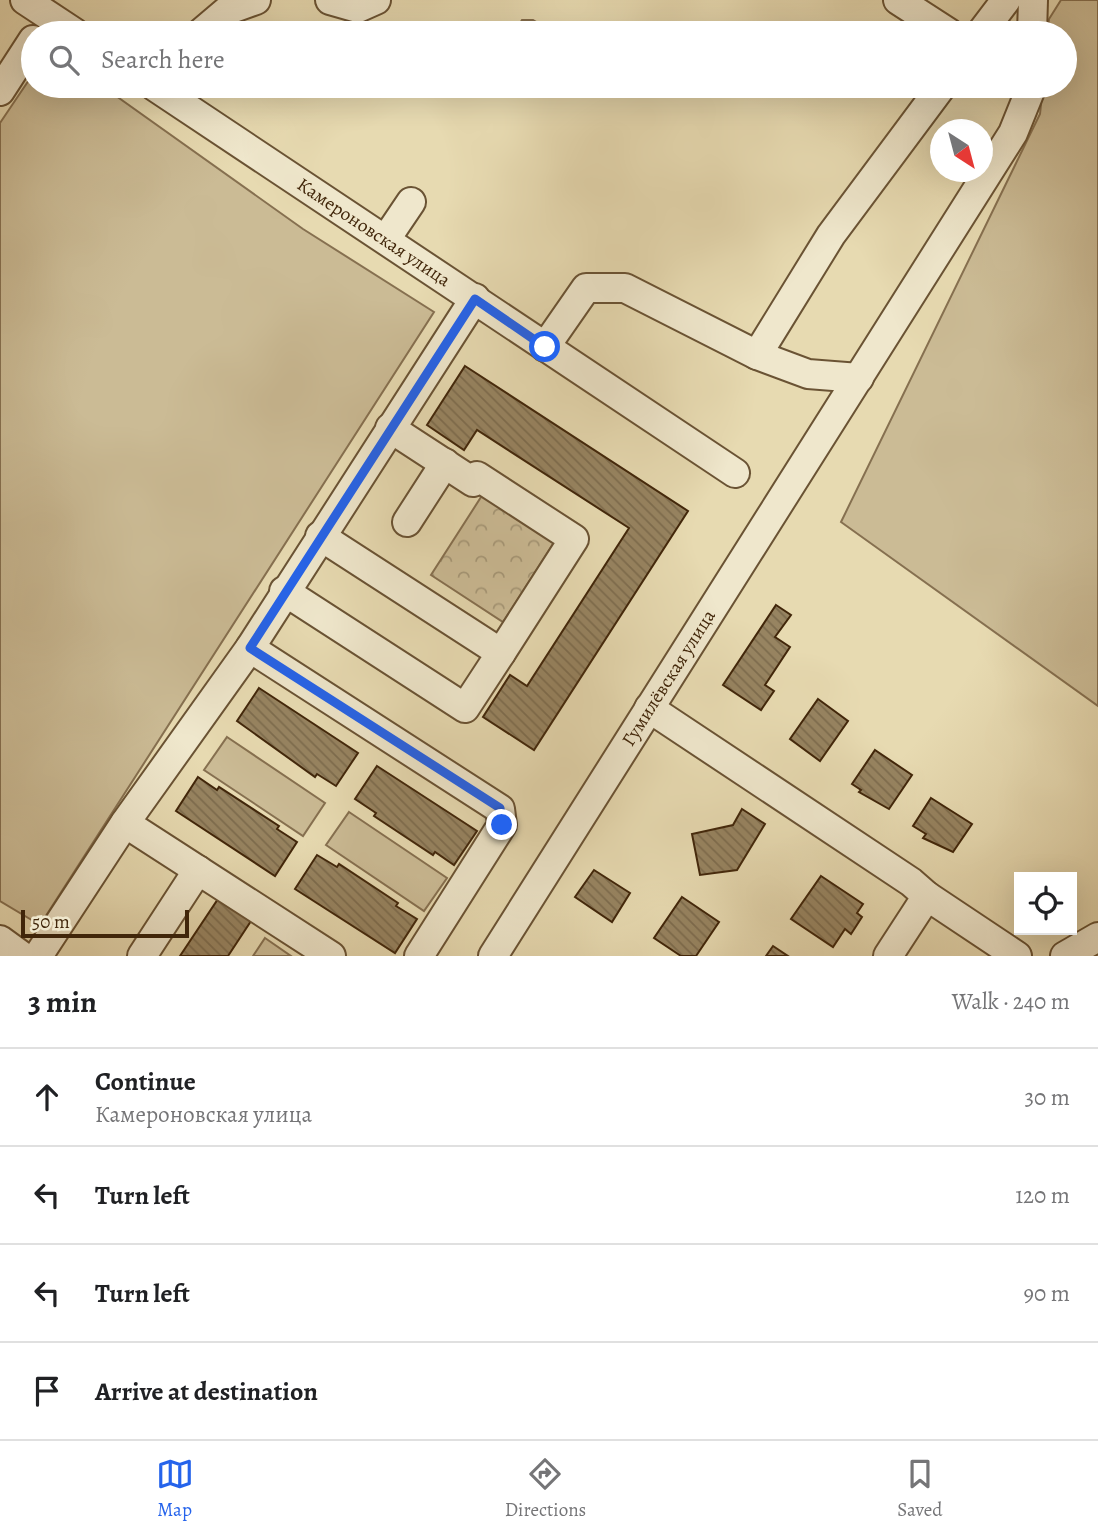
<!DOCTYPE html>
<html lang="en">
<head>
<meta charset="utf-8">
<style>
	body { margin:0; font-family:Alegreya,serif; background:#f2f2f2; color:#202124 }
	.controls { position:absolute; right:21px; bottom:21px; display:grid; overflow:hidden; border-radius:0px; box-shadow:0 7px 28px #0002 }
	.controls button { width:63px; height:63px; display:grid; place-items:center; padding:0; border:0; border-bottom:2px solid #e0e0e0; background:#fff; color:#202124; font:35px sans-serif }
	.compass { position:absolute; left:930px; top:119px; width:63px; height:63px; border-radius:50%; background:#fff; box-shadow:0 7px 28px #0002; rotate:144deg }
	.scale { position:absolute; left:21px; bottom:18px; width:168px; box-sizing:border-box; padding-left:7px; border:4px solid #41260a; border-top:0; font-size:19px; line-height:24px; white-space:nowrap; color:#41260a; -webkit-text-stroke:5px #efe7cc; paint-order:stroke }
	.stop { position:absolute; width:21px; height:21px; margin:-16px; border:5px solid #2563eb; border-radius:50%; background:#fff }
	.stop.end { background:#2563eb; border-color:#fff; box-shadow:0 2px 7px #0008 }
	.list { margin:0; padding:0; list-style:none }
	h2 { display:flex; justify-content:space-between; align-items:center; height:91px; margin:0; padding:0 28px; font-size:30px }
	h2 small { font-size:23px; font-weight:400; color:#757577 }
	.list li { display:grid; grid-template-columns:46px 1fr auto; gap:21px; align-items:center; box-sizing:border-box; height:98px; padding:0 28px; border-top:2px solid #e0e0e0 }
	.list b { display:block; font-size:26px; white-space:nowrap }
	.list p { margin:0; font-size:23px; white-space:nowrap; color:#757577 }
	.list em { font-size:23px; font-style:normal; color:#757577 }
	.icon { flex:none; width:38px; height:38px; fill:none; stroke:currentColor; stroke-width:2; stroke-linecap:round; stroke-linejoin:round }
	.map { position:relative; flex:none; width:1098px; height:956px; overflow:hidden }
	.search { position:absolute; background:#fff; box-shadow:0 7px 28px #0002; left:21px; right:21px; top:21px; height:77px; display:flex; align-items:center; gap:18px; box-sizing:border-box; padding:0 24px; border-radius:38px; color:#757577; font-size:26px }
	.sheet { height:483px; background:#fff }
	nav { display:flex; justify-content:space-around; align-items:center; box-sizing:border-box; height:98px; border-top:2px solid #e0e0e0; background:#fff; font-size:19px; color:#757577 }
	nav a { display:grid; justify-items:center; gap:4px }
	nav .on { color:#2563eb }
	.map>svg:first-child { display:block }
	.grass { fill:#cbbb95; stroke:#867050; stroke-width:2 }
	.park { fill:url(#park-crowns); stroke:#867050; stroke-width:2 }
	.water { fill:#af9d78; stroke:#836d4c; stroke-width:2 }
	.building { fill:url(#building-back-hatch); stroke:#41260a; stroke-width:2 }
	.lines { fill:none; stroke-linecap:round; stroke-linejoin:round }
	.minor-casing { stroke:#6a5334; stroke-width:32 }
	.minor { stroke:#efe7cc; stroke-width:28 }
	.route { stroke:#2563eb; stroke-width:9 }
	.labels { text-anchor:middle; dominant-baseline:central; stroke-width:7; stroke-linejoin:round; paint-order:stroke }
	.street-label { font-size:19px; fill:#41260a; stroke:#efe7cc }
</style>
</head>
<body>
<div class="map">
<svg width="1098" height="956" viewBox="0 0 1098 956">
	<defs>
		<pattern id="park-crowns" width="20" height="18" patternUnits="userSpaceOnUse" patternTransform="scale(1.75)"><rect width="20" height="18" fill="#cbbb95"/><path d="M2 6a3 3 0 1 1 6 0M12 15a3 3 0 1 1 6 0" fill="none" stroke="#a69878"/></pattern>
		<pattern id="building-back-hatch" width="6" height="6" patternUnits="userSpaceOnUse" patternTransform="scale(1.75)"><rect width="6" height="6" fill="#978461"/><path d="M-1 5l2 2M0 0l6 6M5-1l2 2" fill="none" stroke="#7d6c4e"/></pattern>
	</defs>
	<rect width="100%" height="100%" fill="#e7dab1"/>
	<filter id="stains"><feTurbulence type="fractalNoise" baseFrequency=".00286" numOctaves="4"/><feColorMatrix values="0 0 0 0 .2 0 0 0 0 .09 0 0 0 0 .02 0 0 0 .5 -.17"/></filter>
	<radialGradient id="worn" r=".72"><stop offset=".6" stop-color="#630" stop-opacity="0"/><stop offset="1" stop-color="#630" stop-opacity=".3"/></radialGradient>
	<!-- grass -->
	<g class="grass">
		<path d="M1061 0H1098V706L841 522 1040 114 1043 86H1065V33H1047L1049 19Z"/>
		<path d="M33 74V86H102L303 229 434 312 40 925 0 901V123Z"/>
		<path d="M227 737 325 803 303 836 204 770Z"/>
		<path d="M349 812 447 878 424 911 326 845Z"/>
		<path d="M265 938 291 956H253Z"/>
	</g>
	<!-- park -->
	<path class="park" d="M483 494 555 541 503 622 431 575Z"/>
	<!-- water -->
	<path class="water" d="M522 20H533L554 33H514Z"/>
	<!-- building -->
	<g class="building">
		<path d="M465 366 688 511 534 750 483 717 510 675 527 686 629 528 477 430 464 450 427 425Z"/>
		<path d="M776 605 791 615 775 637 790 647 765 685 774 691 761 710 723 685Z"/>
		<path d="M259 688 358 753 336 786 317 774 315 777 237 721Z"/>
		<path d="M818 699 848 721 820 761 790 739Z"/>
		<path d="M875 750 912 775 889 809 859 792 861 790 852 784Z"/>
		<path d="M377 766 477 831 454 865 435 852 433 855 374 816 376 813 355 799Z"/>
		<path d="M198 777 217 790 219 787 279 826 277 829 297 842 275 876 176 811Z"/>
		<path d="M931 798 972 824 953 852 923 838 926 834 913 826Z"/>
		<path d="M742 809 765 824 737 870 700 875 692 834 733 825Z"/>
		<path d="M317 855 337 867 339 864 398 903 396 906 417 919 395 953 295 889Z"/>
		<path d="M594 870 630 893 612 922 575 897Z"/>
		<path d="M821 876 863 904 857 913 862 917 851 934 845 929 833 947 791 919Z"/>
		<path d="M682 897 719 922 696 956H681L654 938Z"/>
		<path d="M218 899 251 921 228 956H180Z"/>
		<path d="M773 946 788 956H766Z"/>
	</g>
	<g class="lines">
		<defs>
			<g id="minor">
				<path d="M25 0 75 33"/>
				<path d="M330 0 358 8 376 0"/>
				<path d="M898 0 949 33"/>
				<path d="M201 33 228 10 256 0"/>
				<path d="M981 33 1006 0"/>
				<path d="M1032 33 1033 0"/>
				<path id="s1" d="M154 86 735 473"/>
				<path d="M0 91 33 40"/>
				<path d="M386 239 411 202"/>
				<path d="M545 347 586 288H625L757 355 831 235 942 86"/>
				<path d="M757 355 808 374 859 378"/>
				<path d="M390 428 473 482 477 476 574 539 501 653"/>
				<path d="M407 522 445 463"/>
				<path d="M284 591 465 708 501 653 320 536"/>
				<path d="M250 648 500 809 502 825 419 956"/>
				<path d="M649 708 911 882 927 896 888 956"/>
				<path d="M125 823 331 956"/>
				<path d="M927 896 1017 956"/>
				<path d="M0 940 22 956"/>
				<path d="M38 956 125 823 250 648 475 298"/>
				<path d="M142 956 198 870"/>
				<path id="s2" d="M493 956 1013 133 1032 86"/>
				<path d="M1065 956 1098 937"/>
			</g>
		</defs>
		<!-- minor casing -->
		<use href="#minor" class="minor-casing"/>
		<!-- minor -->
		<use href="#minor" class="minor"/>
	</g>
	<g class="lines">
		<!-- route -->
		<path class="route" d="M502 825 500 808 250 648 475 299 545 347"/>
	</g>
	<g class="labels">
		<!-- street labels -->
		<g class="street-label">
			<text stroke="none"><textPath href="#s1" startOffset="264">Камероновская улица</textPath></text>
			<text stroke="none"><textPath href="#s2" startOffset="329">Гумилёвская улица</textPath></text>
		</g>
	</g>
	<rect width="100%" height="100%" filter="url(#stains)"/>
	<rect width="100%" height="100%" fill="url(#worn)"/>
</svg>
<div class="controls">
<button><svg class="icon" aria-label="locate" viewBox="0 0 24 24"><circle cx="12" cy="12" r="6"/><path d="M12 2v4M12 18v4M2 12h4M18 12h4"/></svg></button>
</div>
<svg class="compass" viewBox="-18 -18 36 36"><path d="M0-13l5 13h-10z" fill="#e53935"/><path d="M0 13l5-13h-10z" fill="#757577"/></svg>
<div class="scale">50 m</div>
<div class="stop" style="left:545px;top:347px"></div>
<div class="stop end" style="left:502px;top:825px"></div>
<div class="search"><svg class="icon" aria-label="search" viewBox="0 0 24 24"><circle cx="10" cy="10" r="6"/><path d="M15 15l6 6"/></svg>Search here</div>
</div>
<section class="sheet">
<h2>3 min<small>Walk · 240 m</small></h2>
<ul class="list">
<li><svg class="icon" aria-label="ahead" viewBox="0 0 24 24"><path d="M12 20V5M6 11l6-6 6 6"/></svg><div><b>Continue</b><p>Камероновская улица</p></div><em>30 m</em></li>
<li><svg class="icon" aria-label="left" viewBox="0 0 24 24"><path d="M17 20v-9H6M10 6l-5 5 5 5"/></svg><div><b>Turn left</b></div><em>120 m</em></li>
<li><svg class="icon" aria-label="left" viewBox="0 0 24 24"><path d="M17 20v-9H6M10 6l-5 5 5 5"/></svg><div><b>Turn left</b></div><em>90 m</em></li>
<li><svg class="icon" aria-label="arrive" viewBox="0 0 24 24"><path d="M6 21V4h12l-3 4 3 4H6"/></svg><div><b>Arrive at destination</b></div></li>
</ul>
</section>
<nav>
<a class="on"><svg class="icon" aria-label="map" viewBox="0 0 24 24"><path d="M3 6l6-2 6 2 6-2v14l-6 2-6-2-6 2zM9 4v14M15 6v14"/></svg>Map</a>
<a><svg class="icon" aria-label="directions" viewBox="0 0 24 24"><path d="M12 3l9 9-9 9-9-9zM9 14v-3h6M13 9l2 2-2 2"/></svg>Directions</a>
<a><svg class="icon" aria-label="saved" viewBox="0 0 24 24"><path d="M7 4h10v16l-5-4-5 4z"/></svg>Saved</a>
</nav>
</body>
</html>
